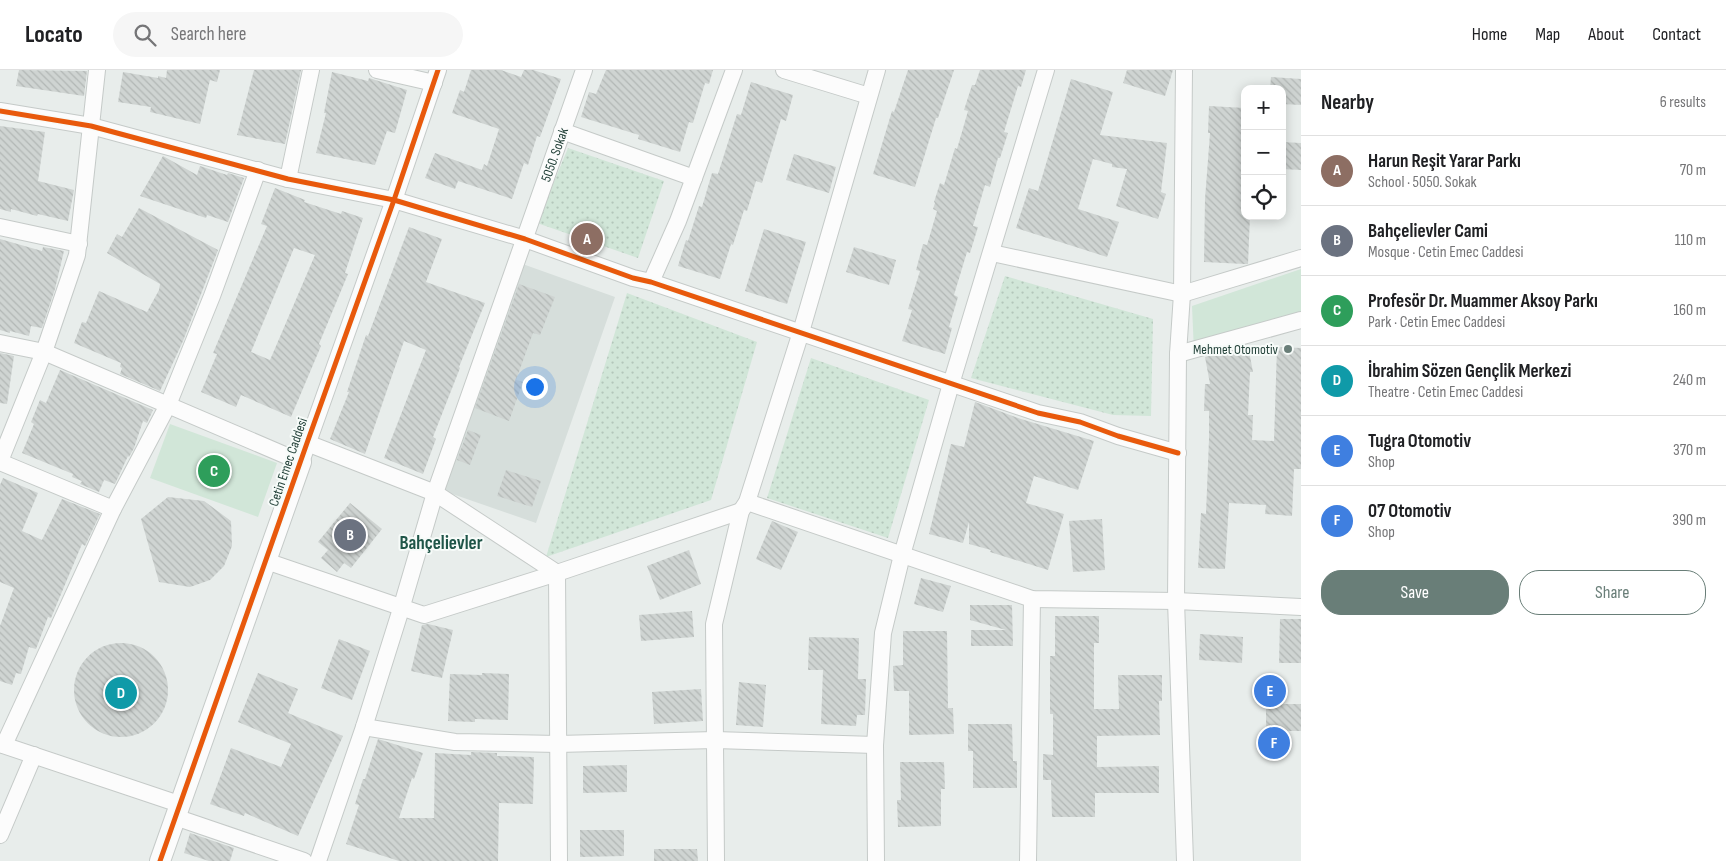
<!DOCTYPE html>
<html lang="en">
<head>
<meta charset="utf-8">
<style>
	body { margin:0; font-family:"Sofia Sans Condensed",sans-serif; background:#f6f6f6; color:#202124 }
	.controls { position:absolute; right:15px; top:15px; display:grid; overflow:hidden; border-radius:10px; box-shadow:0 2px 12px #0003 }
	.controls button { width:45px; height:45px; display:grid; place-items:center; padding:0; border:0; border-bottom:1px solid #e0e0e0; background:#fff; color:#202124; font:25px sans-serif }
	.you { position:absolute; left:534px; top:316px; width:18px; height:18px; margin:-12px; border:4px solid #fff; border-radius:50%; background:#1a73e8; box-shadow:0 0 0 8px #1a73e833 }
	.badge { display:grid; place-items:center; width:32px; height:32px; border-radius:50%; background:#697e78; color:#fff; font-size:16px; font-weight:700 }
	.pin { position:absolute; translate:-50% -50%; border:2px solid #fff; box-shadow:0 1px 5px #0006 }
	.list { margin:0; padding:0; list-style:none }
	h2 { display:flex; justify-content:space-between; align-items:center; height:65px; margin:0; padding:0 20px; font-size:21px }
	h2 small { font-size:16px; font-weight:400; color:#757577 }
	.list li { display:grid; grid-template-columns:32px 1fr auto; gap:15px; align-items:center; box-sizing:border-box; height:70px; padding:0 20px; border-top:1px solid #e0e0e0 }
	.list b { display:block; font-size:19px; white-space:nowrap }
	.list p { margin:0; font-size:16px; white-space:nowrap; color:#757577 }
	.list em { font-size:16px; font-style:normal; color:#757577 }
	.actions { display:flex; gap:10px; padding:15px 20px }
	.actions a { flex:1; padding:11px 0; border:1px solid #697e78; border-radius:20px; text-align:center; font-size:18px; color:#697e78 }
	.actions .main { background:#697e78; color:#fff }
	.icon { flex:none; width:28px; height:28px; fill:none; stroke:currentColor; stroke-width:2; stroke-linecap:round; stroke-linejoin:round }
	.map { position:relative; flex:none; width:1301px; height:791px; overflow:hidden }
	header { display:flex; align-items:center; gap:30px; box-sizing:border-box; height:70px; padding:0 25px; background:#fff; border-bottom:1px solid #e0e0e0 }
	header strong { font-size:24px }
	nav { display:flex; gap:28px; margin-inline-start:auto; font-size:18px }
	.search { width:350px; height:45px; background:#f6f6f6; display:flex; align-items:center; gap:12px; box-sizing:border-box; padding:0 18px; border-radius:28px; color:#757577; font-size:19px }
	main { display:flex }
	aside { flex:1; background:#fff }
	.map>svg:first-child { display:block }
	.built { fill:#d6dedb }
	.grass { fill:url(#grass-dots) }
	.park { fill:#d1e6d8 }
	.building { fill:url(#building-back-hatch); fill-rule:evenodd }
	.lines { fill:none; stroke-linecap:round; stroke-linejoin:round }
	.minor-casing { stroke:#c5cac8; stroke-width:18 }
	.tertiary-casing { stroke:#c5cac8; stroke-width:22 }
	.minor { stroke:#fcfcfc; stroke-width:16 }
	.tertiary { stroke:#fcfcfc; stroke-width:20 }
	.cycleway-casing { stroke:#f7fbf9; stroke-width:8 }
	.cycleway { stroke:#e8590c; stroke-width:5 }
	.poi-dot { fill:#697e78; stroke:#f7fbf9; stroke-width:2 }
	.labels { text-anchor:middle; dominant-baseline:central; stroke-width:4; stroke-linejoin:round; paint-order:stroke }
	.street-label { font-size:14px; fill:#24423a; stroke:#f7fbf9 }
	.poi-label { font-size:14px; fill:#24423a; stroke:#f7fbf9; text-anchor:end }
	.district-label { font-size:19px; font-weight:bold; fill:#1f5548; stroke:#f7fbf9 }
</style>
</head>
<body>
<header>
<strong>Locato</strong>
<div class="search"><svg class="icon" aria-label="search" viewBox="0 0 24 24"><circle cx="10" cy="10" r="6"/><path d="M15 15l6 6"/></svg>Search here</div>
<nav><a>Home</a><a>Map</a><a>About</a><a>Contact</a></nav>
</header>
<main>
<div class="map">
<svg width="1301" height="791" viewBox="0 0 1301 791">
	<defs>
		<pattern id="grass-dots" width="8" height="8" patternUnits="userSpaceOnUse" patternTransform="scale(1.25)"><rect width="8" height="8" fill="#d1e6d8"/><path d="M2 2h.1M6 6h.1" fill="none" stroke="#b3c6ba" stroke-width="1.8" stroke-linecap="round"/></pattern>
		<pattern id="building-back-hatch" width="6" height="6" patternUnits="userSpaceOnUse" patternTransform="scale(1.25)"><rect width="6" height="6" fill="#cfd4d2"/><path d="M-1 5l2 2M0 0l6 6M5-1l2 2" fill="none" stroke="#b2b7b5"/></pattern>
	</defs>
	<rect width="100%" height="100%" fill="#e8edeb"/>
	<!-- built -->
	<path class="built" d="M517 192 615 227 536 453 438 419Z"/>
	<!-- grass -->
	<g class="grass">
		<path d="M568 78 664 111 638 188 537 153Z"/>
		<path d="M1005 206 1153 249 1151 346 1113 345 971 308Z"/>
		<path d="M627 223 757 272 711 430 546 487Z"/>
		<path d="M811 288 929 330 888 468 767 428Z"/>
	</g>
	<!-- park -->
	<g class="park">
		<path d="M1301 199V247L1194 282 1192 236Z"/>
		<path d="M170 354 277 393 258 447 150 408Z"/>
	</g>
	<!-- building -->
	<g class="building">
		<path d="M19 0 87 1 84 26 16 16Z"/>
		<path d="M167 0H220L217 12 210 10 200 54 150 42 151 37 118 32 123 2 158 8V6L166 8Z"/>
		<path d="M254 0H301L285 74 237 65Z"/>
		<path d="M471 0H501L521 7 524 0H533L561 9 540 67 537 66 528 95 524 93 512 129 458 111 455 119 425 108 435 83 482 100 484 94 487 96 499 59 452 43 460 20 464 22Z"/>
		<path d="M606 0H713L709 14 705 13 693 53 689 52 680 82 638 69 639 65 581 47 589 22 596 24Z"/>
		<path d="M908 0H954L938 48H936L915 117 873 104 892 41 894 42Z"/>
		<path d="M980 0H1026L1021 17 1018 16 1004 62 1008 63 1000 88H998L990 117 985 115 973 156 978 157 970 183 967 182 954 225 958 227 949 257 952 258 945 284 902 271 912 240 908 239 920 201 916 200 923 174 927 175 937 141 933 139 935 133 934 132 940 113 944 115 955 78 957 79 968 41 964 40 972 15H975Z"/>
		<path d="M1127 0H1173L1165 26 1123 13Z"/>
		<path d="M332 2 368 11 369 8 407 20 395 63 387 61 375 95 316 83 326 43H324Z"/>
		<path d="M1271 7 1301 9V35L1282 34V19H1270Z"/>
		<path d="M1071 9 1113 22 1100 65 1167 73 1161 122 1166 124 1158 149 1116 136 1127 99 1112 97V94L1093 89 1078 139 1119 152 1107 187 1016 158 1029 118 1038 121Z"/>
		<path d="M751 12 793 25 786 51 781 49 762 113 756 111 747 141 744 140 733 175 731 174 720 209 678 196 686 170 688 171 699 136 702 137 712 103 718 104 737 44 741 45Z"/>
		<path d="M1209 36 1245 38V146H1250L1248 194H1245L1204 192 1205 129 1210 63H1208Z"/>
		<path d="M0 56 45 62 38 111 74 120 68 151 38 144 37 146 11 139V142L0 139Z"/>
		<path d="M1282 72 1301 73V100L1282 99Z"/>
		<path d="M794 84 836 97 829 123 786 110Z"/>
		<path d="M163 86 197 105 200 96 227 105 228 103 244 108 228 152 207 145 206 148 140 126Z"/>
		<path d="M275 118 305 130 304 132 341 144 342 141 363 148 345 203 348 204 319 274 321 276 291 347 241 325 236 337 201 322 217 284 213 283 267 156 261 154ZM294 178 315 185 270 290 251 282Z"/>
		<path d="M139 138 218 180 183 271 160 321 120 304 122 298 120 297 121 293 74 273 82 252 86 253 99 221 147 242 159 220 160 214 107 183 117 164 122 167Z"/>
		<path d="M409 157 442 169 426 212 485 233 459 297 460 298 433 367 436 369 423 404 384 388 426 280 404 271 365 384 330 369 349 322H347L366 265 368 266Z"/>
		<path d="M764 159 806 172 787 234 745 221Z"/>
		<path d="M0 169 42 181 43 177 64 181 55 219 42 258 31 256 29 266 10 261V263L0 260Z"/>
		<path d="M854 177 896 190 889 215 846 202Z"/>
		<path d="M519 214 555 227 540 265 533 263 516 310 523 312 509 351 475 338Z"/>
		<path d="M1248 276 1253 302H1250L1248 345H1253L1252 370 1274 371 1277 277 1301 278V399H1294L1292 446 1265 444 1266 435 1229 433 1225 499 1198 498 1201 443 1206 444 1209 369V341H1204L1205 314H1210L1205 287Z"/>
		<path d="M0 283 14 286 7 334 0 333Z"/>
		<path d="M60 300 153 340 147 353 143 351 134 378 129 387 128 386 115 414 104 410 99 422 80 414 82 411 72 407 73 404 22 383 34 354 31 352 40 330 46 333Z"/>
		<path d="M975 332 1021 349 1094 371 1078 420 1034 406 1026 433 1064 444 1048 500 990 482 991 480 969 474V452L963 473 929 464 951 374 964 377Z"/>
		<path d="M468 360 481 365 470 395 457 390Z"/>
		<path d="M506 400 541 411 532 437 497 426Z"/>
		<path d="M3 408 38 423 22 461 42 470 62 429 100 444 85 476 82 474 51 548 48 547 36 579 29 577 21 604 16 603 12 615 0 611V556L14 518 0 512V415Z"/>
		<path d="M168 427 204 431 231 451 232 476 224 496 210 510 190 517 159 512 141 449Z"/>
		<path d="M350 433 382 459 351 498 344 493 337 502 321 488 328 480 318 472Z"/>
		<path d="M1102 449 1105 500 1073 502 1069 451Z"/>
		<path d="M772 451 798 462 781 500 756 489Z"/>
		<path d="M689 480 701 514 660 530 647 496Z"/>
		<path d="M921 508 951 516 943 542 914 534Z"/>
		<path d="M970 535H1012L1013 576H971V560H1006L970 550Z"/>
		<path d="M692 541 694 567 641 571 639 545Z"/>
		<path d="M1055 546H1099V573H1094V639H1119L1118 605H1162V631H1159L1160 665 1097 666V697L1159 696V723H1095V747H1052L1051 710H1043V684L1053 685V644H1050V586H1055Z"/>
		<path d="M1280 549H1301V593H1279Z"/>
		<path d="M428 554 453 560 442 608 411 601 422 555Z"/>
		<path d="M903 561H947L948 638H953L954 664 909 665V621H894L893 596 903 595Z"/>
		<path d="M1200 564 1243 567 1242 593 1199 590Z"/>
		<path d="M809 567 859 568 858 609H866L865 645H857L856 656 821 654 823 600H808Z"/>
		<path d="M339 569 370 581 352 630 321 618Z"/>
		<circle cx="121" cy="620" r="47"/>
		<path d="M258 603 298 619 288 643 343 666 298 766 245 743 244 746 210 734 231 678 281 697 291 674 238 652Z"/>
		<path d="M482 603 509 604 508 650 475 649V652L448 651 450 604 482 605Z"/>
		<path d="M739 612 766 615 763 657 736 655Z"/>
		<path d="M701 619 703 651 654 654 652 622Z"/>
		<rect x="1266" y="634" width="35" height="27"/>
		<path d="M968 654H1012L1013 691H1017V718H973V681H968Z"/>
		<path d="M378 669 423 683 414 709 412 708 399 748H434L435 683 471 685V682L497 683V686L534 687 533 734 499 733 498 791H399L346 774 359 735 355 734 363 709H365Z"/>
		<path d="M900 692H944L945 719H941V756L898 757 897 730H901Z"/>
		<path d="M627 695V722L583 723V696Z"/>
		<path d="M580 760H624V786L580 787Z"/>
		<path d="M190 763 234 778 230 791H209L184 783Z"/>
		<path d="M654 779H697L698 791H654Z"/>
	</g>
	<g class="lines">
		<defs>
			<g id="minor">
				<path d="M377 0 434 13"/>
				<path d="M784 0 869 26"/>
				<path d="M1184 0 1182 224 1178 284 1176 531 1185 791"/>
				<path d="M0 41 91 56 288 109 394 130 525 169 633 208 651 212 1038 343 1080 352 1118 366 1178 383"/>
				<path d="M562 61 694 108"/>
				<path d="M288 109 311 0"/>
				<path d="M0 157 79 174"/>
				<path d="M992 183 1182 224 1301 188"/>
				<path d="M651 212 678 151 734 0"/>
				<path d="M0 273 44 282 301 392 394 130 438 0"/>
				<path d="M1178 284 1301 250"/>
				<path d="M307 373 435 423 557 503 559 791"/>
				<path d="M0 391 44 282 77 185 97 0"/>
				<path d="M0 392 113 439"/>
				<path d="M747 432 1032 529 1176 531 1301 537"/>
				<path d="M266 491 424 545 557 503 741 441"/>
				<path d="M364 657 455 672 558 674 715 670 875 675"/>
				<path d="M0 674 179 734"/>
				<path d="M4 675 113 439 168 335 212 226 258 100"/>
				<path d="M175 747 304 791"/>
				<path d="M0 765 34 685"/>
				<path id="s1" d="M318 791 364 657 401 539 435 423 584 0"/>
				<path d="M716 791 714 554 741 441 747 432 801 262 877 0"/>
				<path d="M876 791 875 675 883 563 902 485 951 314 1046 0"/>
				<path d="M1028 791 1032 529"/>
			</g>
			<path id="tertiary" d="M160 791 301 392"/>
		</defs>
		<!-- minor casing -->
		<use href="#minor" class="minor-casing"/>
		<!-- tertiary casing -->
		<use href="#tertiary" class="tertiary-casing"/>
		<!-- minor -->
		<use href="#minor" class="minor"/>
		<!-- tertiary -->
		<use href="#tertiary" class="tertiary"/>
		<defs>
			<g id="cycleway">
				<path d="M0 41 91 56 288 109 394 130 525 169 633 208 651 212 1038 343 1080 352 1118 366 1178 383"/>
				<path d="M160 791 307 373 394 130 438 0"/>
			</g>
		</defs>
		<!-- cycleway casing -->
		<use href="#cycleway" class="cycleway-casing"/>
		<!-- cycleway -->
		<use href="#cycleway" class="cycleway"/>
	</g>
	<!-- markers -->
	<circle class="poi-dot" cx="1288" cy="279" r="5"/>
	<g class="labels">
		<!-- street labels -->
		<g class="street-label">
			<text stroke="none"><textPath href="#s1" startOffset="745">5050. Sokak</textPath></text>
			<text transform="translate(288 392) rotate(-71)">Cetin Emec Caddesi</text>
		</g>
		<!-- poi labels -->
		<g class="poi-label">
			<text x="1278" y="279">Mehmet Otomotiv</text>
		</g>
		<!-- district labels -->
		<g class="district-label">
			<text x="441" y="473">Bahçelievler</text>
		</g>
	</g>
</svg>
<div class="controls">
<button>+</button>
<button>−</button>
<button><svg class="icon" aria-label="locate" viewBox="0 0 24 24"><circle cx="12" cy="12" r="6"/><path d="M12 2v4M12 18v4M2 12h4M18 12h4"/></svg></button>
</div>
<div class="you"></div>
<div class="pin badge" style="left:587px;top:169px;background:#8d6e63">A</div>
<div class="pin badge" style="left:350px;top:465px;background:#6b7280">B</div>
<div class="pin badge" style="left:214px;top:401px;background:#2e9e5b">C</div>
<div class="pin badge" style="left:121px;top:623px;background:#0f9aa8">D</div>
<div class="pin badge" style="left:1270px;top:621px;background:#3f7fe0">E</div>
<div class="pin badge" style="left:1274px;top:673px;background:#3f7fe0">F</div>
</div>
<aside>
<h2>Nearby<small>6 results</small></h2>
<ul class="list">
<li><span class="badge" style="background:#8d6e63">A</span><div><b>Harun Reşit Yarar Parkı</b><p>School · 5050. Sokak</p></div><em>70 m</em></li>
<li><span class="badge" style="background:#6b7280">B</span><div><b>Bahçelievler Cami</b><p>Mosque · Cetin Emec Caddesi</p></div><em>110 m</em></li>
<li><span class="badge" style="background:#2e9e5b">C</span><div><b>Profesör Dr. Muammer Aksoy Parkı</b><p>Park · Cetin Emec Caddesi</p></div><em>160 m</em></li>
<li><span class="badge" style="background:#0f9aa8">D</span><div><b>İbrahim Sözen Gençlik Merkezi</b><p>Theatre · Cetin Emec Caddesi</p></div><em>240 m</em></li>
<li><span class="badge" style="background:#3f7fe0">E</span><div><b>Tugra Otomotiv</b><p>Shop</p></div><em>370 m</em></li>
<li><span class="badge" style="background:#3f7fe0">F</span><div><b>07 Otomotiv</b><p>Shop</p></div><em>390 m</em></li>
</ul>
<div class="actions"><a class="main">Save</a><a>Share</a></div>
</aside>
</main>
</body>
</html>
